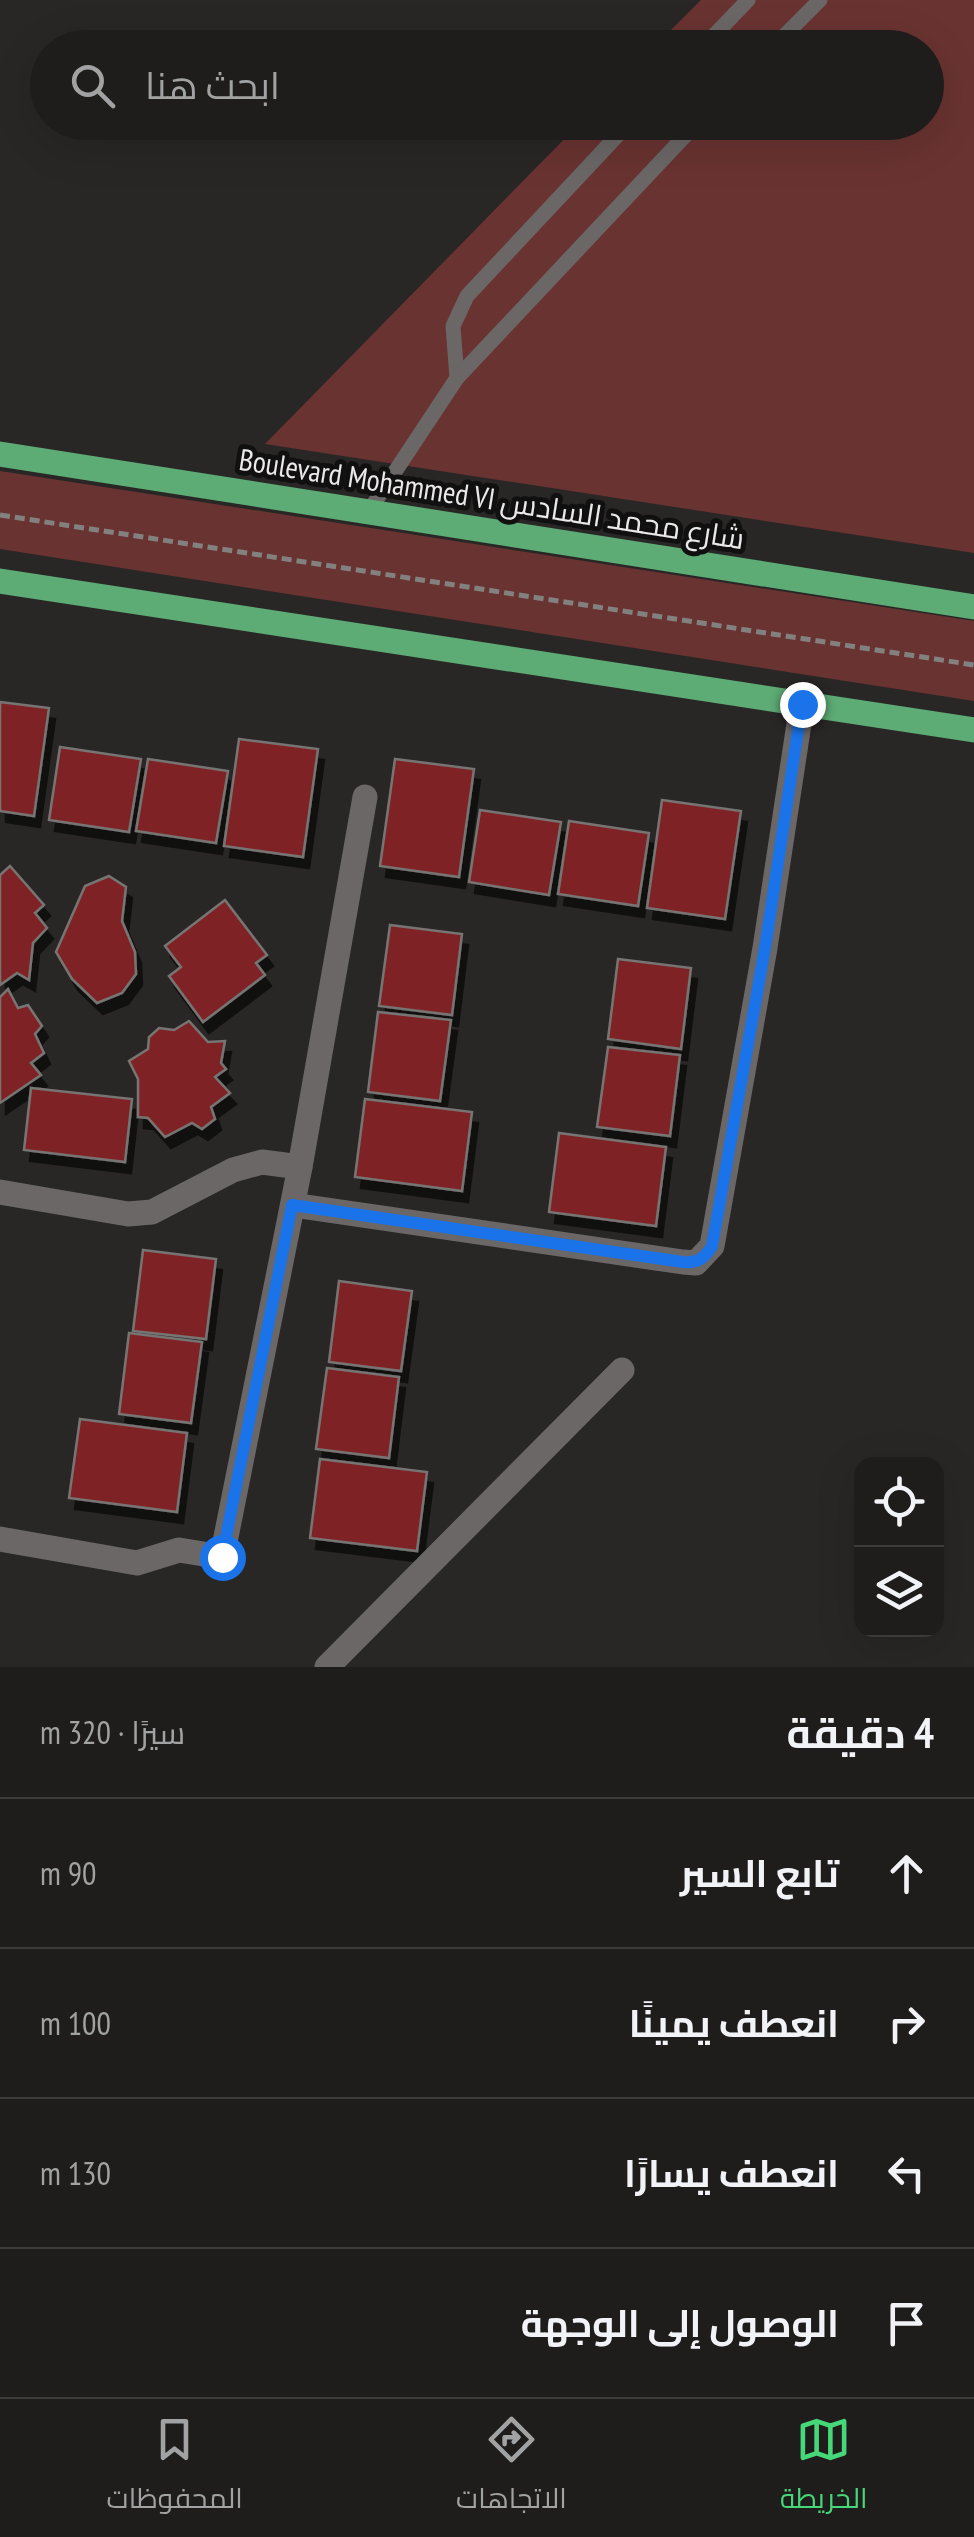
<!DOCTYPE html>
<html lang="ar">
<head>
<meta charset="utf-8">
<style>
	body { margin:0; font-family:"PT Sans Narrow",Cairo,sans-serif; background:#2c2a29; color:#f1f3f6; direction:rtl }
	.controls { position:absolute; right:30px; bottom:30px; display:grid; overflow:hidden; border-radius:20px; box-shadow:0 10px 40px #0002 }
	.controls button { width:90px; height:90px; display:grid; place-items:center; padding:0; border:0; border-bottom:2px solid #3c3b3b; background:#1f1d1c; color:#f1f3f6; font:50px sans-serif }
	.stop { position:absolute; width:30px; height:30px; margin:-22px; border:8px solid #1a73e8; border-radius:50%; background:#fff }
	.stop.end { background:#1a73e8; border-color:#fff; box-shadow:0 2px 10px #0008 }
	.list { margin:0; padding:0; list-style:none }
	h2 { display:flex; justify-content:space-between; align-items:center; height:130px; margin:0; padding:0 40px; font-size:42px }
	h2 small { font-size:32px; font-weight:400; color:#a1a2a3 }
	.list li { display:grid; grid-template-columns:65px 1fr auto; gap:30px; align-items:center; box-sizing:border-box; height:150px; padding:0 40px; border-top:2px solid #3c3b3b }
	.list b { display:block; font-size:38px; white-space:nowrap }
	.list em { font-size:32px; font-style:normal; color:#a1a2a3 }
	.icon { flex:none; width:55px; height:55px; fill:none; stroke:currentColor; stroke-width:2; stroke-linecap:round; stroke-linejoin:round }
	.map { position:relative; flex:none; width:974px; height:1667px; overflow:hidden; direction:ltr }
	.search { position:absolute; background:#1f1d1c; box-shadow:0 10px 40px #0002; left:30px; right:30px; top:30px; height:110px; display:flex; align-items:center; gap:25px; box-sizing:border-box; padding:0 35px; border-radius:55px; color:#a1a2a3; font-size:38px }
	.sheet { height:730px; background:#1f1d1c }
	nav { display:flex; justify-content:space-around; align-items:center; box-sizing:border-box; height:140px; border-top:2px solid #3c3b3b; background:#1f1d1c; font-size:28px; color:#a1a2a3 }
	nav a { display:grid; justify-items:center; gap:5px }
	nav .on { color:#46d779 }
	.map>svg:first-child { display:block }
	.green { fill:#693331 }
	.building { fill:#7f2425; stroke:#777473; stroke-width:2.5; filter:url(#shadow) }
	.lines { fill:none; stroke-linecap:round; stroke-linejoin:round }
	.path { stroke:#838180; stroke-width:5; stroke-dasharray:10 5; stroke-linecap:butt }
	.service { stroke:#6a6766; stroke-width:15 }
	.minor { stroke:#6a6766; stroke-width:25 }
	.primary { stroke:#5dab75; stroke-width:25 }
	.route { stroke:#1a73e8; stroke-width:12 }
	.labels { text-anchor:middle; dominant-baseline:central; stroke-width:10; stroke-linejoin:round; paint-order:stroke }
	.street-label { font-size:30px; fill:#eae8e8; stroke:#111010 }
</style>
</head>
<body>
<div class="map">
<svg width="974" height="1667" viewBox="0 0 974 1667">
	<defs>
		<filter id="shadow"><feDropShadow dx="6" dy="11" stdDeviation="0" flood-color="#0009"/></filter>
	</defs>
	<rect width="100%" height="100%" fill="#292726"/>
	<!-- green -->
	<g class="green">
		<path d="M701 0H974V553L265 444 580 123 926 122V48L654 47Z"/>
		<path d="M0 471 974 621V701L0 549Z"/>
	</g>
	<!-- building -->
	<g class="building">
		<path d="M0 702 49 708 34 816 0 811Z"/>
		<path d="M239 739 318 749 303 857 224 846Z"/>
		<path d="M60 747 141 759 129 832 49 820Z"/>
		<path d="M148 759 228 771 216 843 136 831Z"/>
		<path d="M395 759 474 769 459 877 380 866Z"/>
		<path d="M662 800 741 811 725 919 647 908Z"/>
		<path d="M480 810 561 822 549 895 469 882Z"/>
		<path d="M569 821 649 833 638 906 558 894Z"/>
		<path d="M10 866 44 905 35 913 47 928 33 943 29 980 17 973 0 985V875Z"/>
		<path d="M109 876 126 887 122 921 135 952 136 974 122 993 97 1003 72 979 56 952 85 886Z"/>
		<path d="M225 900 267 955 256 963 265 975 203 1022 169 976 181 967 165 946Z"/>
		<path d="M390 925 462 934 452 1015 379 1006Z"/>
		<path d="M618 959 691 968 681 1049 608 1039Z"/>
		<path d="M8 989 18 1008 28 1005 42 1026 35 1034 44 1053 31 1063 41 1075 0 1103V997Z"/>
		<path d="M378 1012 451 1020 440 1101 368 1092Z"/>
		<path d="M189 1021 208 1042 225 1041 221 1063 226 1069 215 1077 230 1093 211 1107 215 1119 202 1129 192 1123 165 1137 148 1118 138 1117V1079L129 1061 148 1049 149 1037 159 1028 174 1030Z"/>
		<path d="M608 1047 680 1055 670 1136 597 1127Z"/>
		<path d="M31 1088 132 1099 125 1162 24 1150Z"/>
		<path d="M365 1099 472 1112 462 1191 355 1177Z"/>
		<path d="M559 1133 666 1147 656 1226 549 1212Z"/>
		<path d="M143 1250 216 1259 206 1339 133 1331Z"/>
		<path d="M339 1281 412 1291 401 1371 329 1362Z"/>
		<path d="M129 1333 202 1342 191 1423 119 1414Z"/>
		<path d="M327 1368 399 1377 389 1458 316 1449Z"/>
		<path d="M80 1419 187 1433 177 1512 69 1498Z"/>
		<path d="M320 1459 427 1472 417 1551 310 1538Z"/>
	</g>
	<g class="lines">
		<!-- path -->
		<path class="path" d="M0 515 974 665"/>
		<!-- service -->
		<g class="service">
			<path d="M702 48 748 0"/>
			<path d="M772 48 820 0"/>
			<path d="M457 378 453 326 467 296 630 122"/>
			<path d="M369 511 457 378 698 122"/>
		</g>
		<!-- minor -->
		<g class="minor">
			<path d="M0 1192 128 1214 152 1212 233 1170 262 1162 300 1167 365 797"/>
			<path d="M293 1205 683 1262 696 1263 712 1246 765 948 802 704"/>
			<path d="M0 1539 137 1563 179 1550 222 1557 300 1167"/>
			<path d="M327 1667 622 1370"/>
		</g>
		<!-- primary -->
		<g class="primary">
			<path d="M0 454 974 607"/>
			<path d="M0 581 974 730"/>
		</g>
	</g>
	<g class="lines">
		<!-- route -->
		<path class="route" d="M222 1557 292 1205 683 1262C698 1263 704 1259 712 1246L765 948 802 704"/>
	</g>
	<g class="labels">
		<!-- street labels -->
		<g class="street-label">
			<text transform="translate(492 498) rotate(9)">Boulevard Mohammed VI شارع محمد السادس</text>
		</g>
	</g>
</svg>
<div class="controls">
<button><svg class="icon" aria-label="locate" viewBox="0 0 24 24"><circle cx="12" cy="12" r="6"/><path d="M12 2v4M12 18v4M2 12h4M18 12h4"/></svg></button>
<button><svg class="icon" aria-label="layers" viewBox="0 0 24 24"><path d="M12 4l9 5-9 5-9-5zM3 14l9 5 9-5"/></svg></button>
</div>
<div class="stop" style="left:222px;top:1557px"></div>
<div class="stop end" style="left:802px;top:704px"></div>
<div class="search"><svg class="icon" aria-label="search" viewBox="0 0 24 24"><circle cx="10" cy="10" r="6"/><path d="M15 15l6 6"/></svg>ابحث هنا</div>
</div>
<section class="sheet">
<h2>4 دقيقة<small>سيرًا · 320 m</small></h2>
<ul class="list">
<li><svg class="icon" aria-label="ahead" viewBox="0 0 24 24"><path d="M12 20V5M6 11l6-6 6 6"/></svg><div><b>تابع السير</b></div><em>90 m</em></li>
<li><svg class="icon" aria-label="right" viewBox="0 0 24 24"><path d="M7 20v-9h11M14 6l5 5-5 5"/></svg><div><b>انعطف يمينًا</b></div><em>100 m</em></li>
<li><svg class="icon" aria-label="left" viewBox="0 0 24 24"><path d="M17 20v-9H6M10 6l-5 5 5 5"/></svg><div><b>انعطف يسارًا</b></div><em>130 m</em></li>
<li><svg class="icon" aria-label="arrive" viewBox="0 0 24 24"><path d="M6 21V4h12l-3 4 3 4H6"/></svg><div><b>الوصول إلى الوجهة</b></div></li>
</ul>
</section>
<nav>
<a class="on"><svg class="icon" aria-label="map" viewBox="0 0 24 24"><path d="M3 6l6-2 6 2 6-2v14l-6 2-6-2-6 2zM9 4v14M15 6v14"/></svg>الخريطة</a>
<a><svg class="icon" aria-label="directions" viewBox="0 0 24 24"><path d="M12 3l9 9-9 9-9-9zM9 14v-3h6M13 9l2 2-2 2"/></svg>الاتجاهات</a>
<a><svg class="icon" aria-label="saved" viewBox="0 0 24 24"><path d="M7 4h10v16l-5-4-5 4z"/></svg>المحفوظات</a>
</nav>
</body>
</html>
